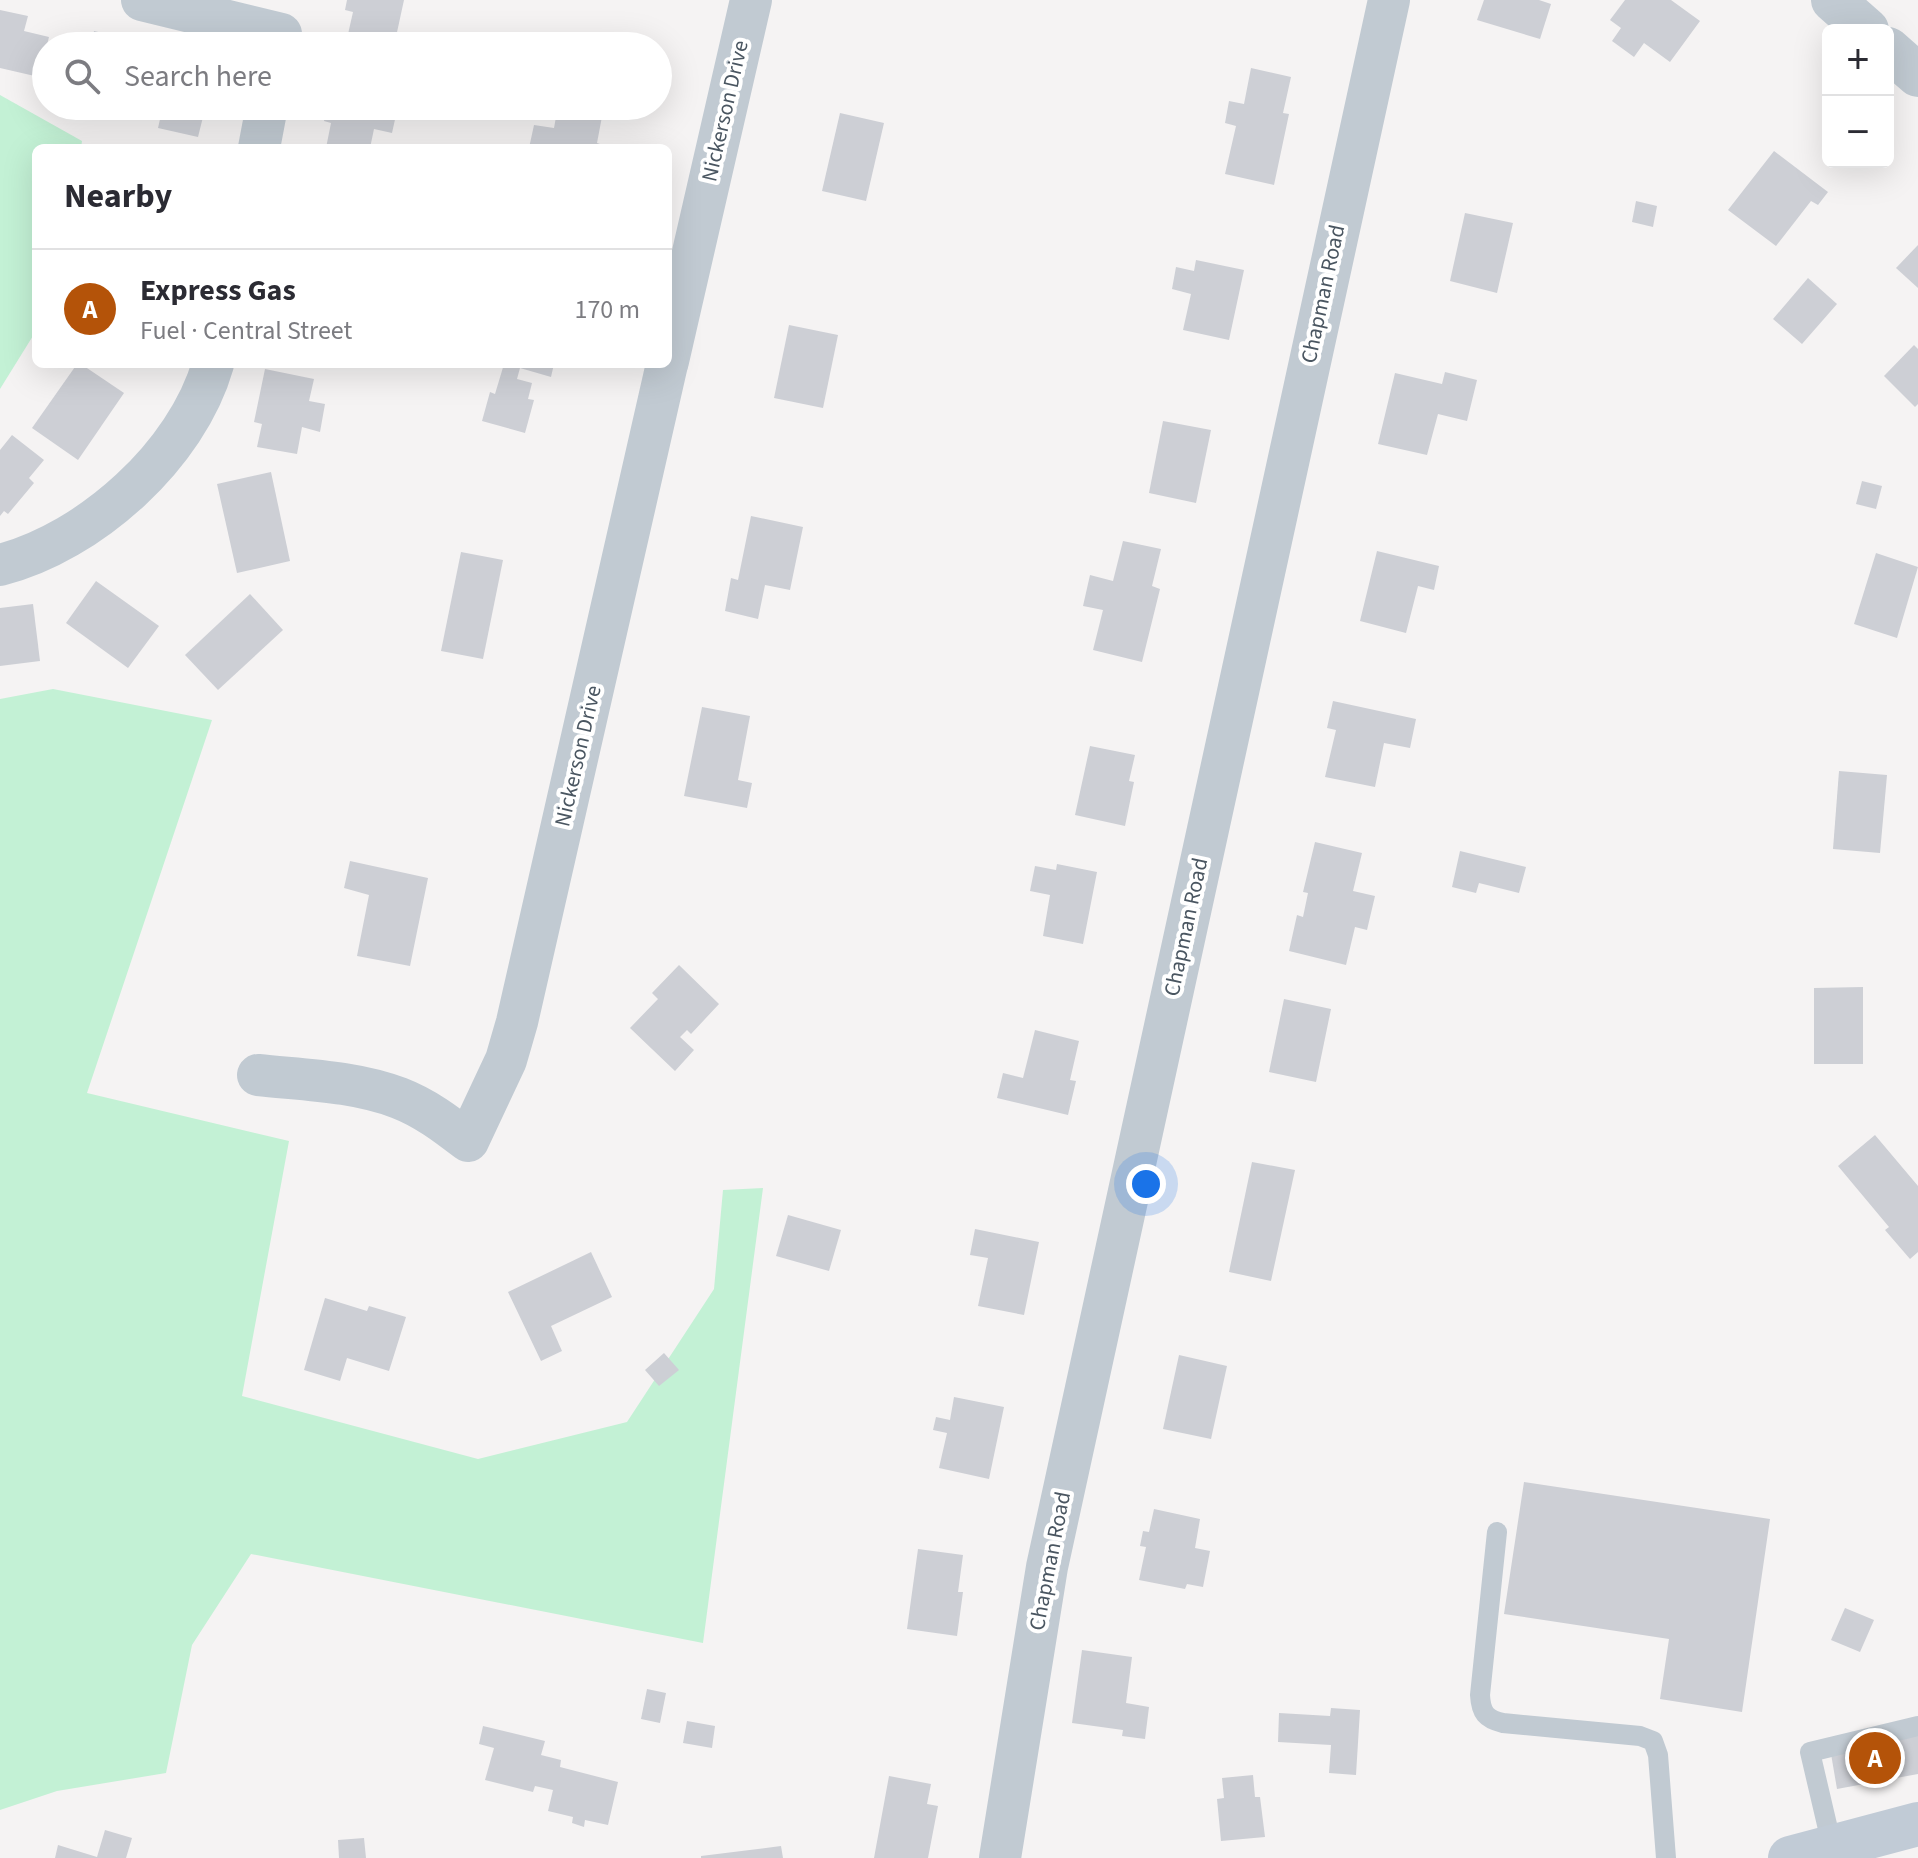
<!DOCTYPE html>
<html lang="en">
<head>
<meta charset="utf-8">
<style>
	body { margin:0; font-family:"Source Sans 3",sans-serif; background:#f7f7f7; color:#2b2b33 }
	.controls { position:absolute; right:24px; top:24px; display:grid; overflow:hidden; border-radius:12px; box-shadow:0 8px 32px #0002 }
	.controls button { width:72px; height:72px; display:grid; place-items:center; padding:0; border:0; border-bottom:2px solid #e1e1e2; background:#fff; color:#2b2b33; font:40px sans-serif }
	.you { position:absolute; left:1146px; top:1184px; width:28px; height:28px; margin:-20px; border:6px solid #fff; border-radius:50%; background:#1a73e8; box-shadow:0 0 0 12px #1a73e833 }
	.badge { display:grid; place-items:center; width:52px; height:52px; border-radius:50%; background:#b45309; color:#fff; font-size:26px; font-weight:700 }
	.pin { position:absolute; translate:-50% -50%; border:4px solid #fff; box-shadow:0 2px 8px #0006 }
	.list { margin:0; padding:0; list-style:none }
	h2 { display:flex; justify-content:space-between; align-items:center; height:104px; margin:0; padding:0 32px; font-size:34px }
	h2 small { font-size:26px; font-weight:400; color:#7c7c81 }
	.list li { display:grid; grid-template-columns:52px 1fr auto; gap:24px; align-items:center; box-sizing:border-box; height:120px; padding:0 32px; border-top:2px solid #e1e1e2 }
	.list b { display:block; font-size:30px; white-space:nowrap }
	.list p { margin:0; font-size:26px; white-space:nowrap; color:#7c7c81 }
	.list em { font-size:26px; font-style:normal; color:#7c7c81 }
	.icon { flex:none; width:44px; height:44px; fill:none; stroke:currentColor; stroke-width:2; stroke-linecap:round; stroke-linejoin:round }
	.map { position:relative; flex:none; width:1918px; height:1858px; overflow:hidden }
	.search { position:absolute; background:#fff; box-shadow:0 8px 32px #0002; left:32px; top:32px; width:640px; height:88px; display:flex; align-items:center; gap:20px; box-sizing:border-box; padding:0 28px; border-radius:44px; color:#7c7c81; font-size:30px }
	.panel { position:absolute; background:#fff; box-shadow:0 8px 32px #0002; left:32px; top:144px; width:640px; height:224px; border-radius:12px }
	.map>svg:first-child { display:block }
	.green { fill:#c3f1d5 }
	.building { fill:#cdcfd5 }
	.lines { fill:none; stroke-linecap:round; stroke-linejoin:round }
	.service { stroke:#c1cad2; stroke-width:20 }
	.minor { stroke:#c1cad2; stroke-width:42 }
	.tertiary { stroke:#c1cad2; stroke-width:44 }
	.secondary { stroke:#c1cbd6; stroke-width:44 }
	.labels { text-anchor:middle; dominant-baseline:central; stroke-width:8; stroke-linejoin:round; paint-order:stroke }
	.street-label { font-size:22px; fill:#4a5661; stroke:#fff }
</style>
</head>
<body>
<div class="map">
<svg width="1918" height="1858" viewBox="0 0 1918 1858">
	<rect width="100%" height="100%" fill="#f5f3f3"/>
	<!-- green -->
	<g class="green">
		<path d="M0 95 82 141 81 148H36V331L0 389Z"/>
		<path d="M53 689 212 720 87 1093 289 1141 242 1396 478 1459 627 1422 714 1289 723 1190 763 1188 703 1643 251 1554 192 1645 166 1773 57 1791 0 1810V699Z"/>
	</g>
	<!-- building -->
	<g class="building">
		<path d="M347 0H404L394 46 346 43 353 12 345 10Z"/>
		<path d="M1484 0H1539L1551 4 1540 39 1477 20Z"/>
		<path d="M1625 0H1671L1700 21 1670 62 1644 43 1634 57 1612 41 1621 28 1610 20Z"/>
		<path d="M0 10 28 16 24 31 49 37 39 77 0 68Z"/>
		<path d="M94 31 128 39 126 46H65L68 35 92 41Z"/>
		<path d="M1251 68 1291 77 1283 113 1289 114 1274 185 1225 174 1236 126 1225 123 1229 101 1244 104Z"/>
		<path d="M163 106H213L210 118 203 117 198 137 158 128Z"/>
		<path d="M327 106H398L392 133 374 129 370 148H326L331 123 324 121Z"/>
		<path d="M558 106H604L597 143 603 145 602 148H529L534 125 554 128Z"/>
		<path d="M840 113 884 123 866 201 822 191Z"/>
		<path d="M1774 151 1828 192 1818 205 1811 201 1776 246 1728 210Z"/>
		<path d="M1636 201 1657 206 1653 227 1632 222Z"/>
		<path d="M1465 213 1513 223 1497 293 1450 281Z"/>
		<path d="M1918 245V288L1896 268Z"/>
		<path d="M1196 260 1244 270 1229 340 1183 330 1191 294 1172 289 1176 267 1194 271Z"/>
		<path d="M1808 278 1837 304 1802 344 1773 319Z"/>
		<path d="M789 325 838 335 823 408 774 398Z"/>
		<path d="M1914 345 1918 349V404L1915 407 1884 376Z"/>
		<path d="M77 364H81L124 393 78 460 32 428Z"/>
		<path d="M504 364H554L551 377 520 368 517 379 532 383 528 399 534 400 525 433 482 421 490 392 495 394Z"/>
		<path d="M265 369 314 379 309 401 325 404 320 432 302 427 297 454 257 447 262 424 254 422Z"/>
		<path d="M1445 372 1477 380 1467 421 1438 414 1427 455 1378 444 1395 373 1442 384Z"/>
		<path d="M1163 421 1211 430 1196 503 1149 493Z"/>
		<path d="M12 435 44 460 29 478 34 483 8 514 4 511 0 516V450Z"/>
		<path d="M271 472 290 561 237 573 217 484Z"/>
		<path d="M1862 481 1882 486 1876 509 1856 504Z"/>
		<path d="M751 516 803 527 790 590 765 585 758 619 725 611 731 578 738 580Z"/>
		<path d="M1123 541 1161 549 1152 586 1160 589 1142 662 1093 650 1103 610 1083 606 1090 575 1113 581Z"/>
		<path d="M1377 551 1439 566 1434 590 1418 586 1406 633 1360 621Z"/>
		<path d="M461 552 503 560 483 659 441 651Z"/>
		<path d="M1876 553 1918 567 1897 638 1854 624Z"/>
		<path d="M96 581 159 626 128 668 66 623Z"/>
		<path d="M250 594 283 630 218 690 185 655Z"/>
		<path d="M33 604 40 661 0 666V608Z"/>
		<path d="M1333 701 1416 719 1410 748 1384 743 1375 787 1325 777 1336 730 1327 728Z"/>
		<path d="M702 707 750 716 738 780 752 783 747 808 684 796Z"/>
		<path d="M1090 746 1135 755 1129 781 1134 782 1125 826 1075 815Z"/>
		<path d="M1839 771 1887 775 1880 853 1833 849Z"/>
		<path d="M1315 842 1362 853 1353 891 1375 896 1367 930 1355 927 1346 965 1289 951 1297 915 1303 917 1308 893 1303 892Z"/>
		<path d="M1460 851 1526 867 1519 893 1479 883 1476 893 1452 887Z"/>
		<path d="M350 861 428 878 410 966 357 956 369 895 344 888Z"/>
		<path d="M1057 864 1097 872 1083 944 1043 936 1050 895 1030 891 1035 866 1056 870Z"/>
		<path d="M679 965 719 1004 691 1034 687 1030 680 1037 694 1050 675 1071 630 1028 658 999 652 993Z"/>
		<path d="M1863 987V1064H1814V988Z"/>
		<path d="M1284 999 1331 1009 1316 1082 1269 1072Z"/>
		<path d="M1035 1030 1079 1041 1070 1080 1076 1081 1068 1115 997 1098 1003 1073 1023 1078Z"/>
		<path d="M1875 1135 1918 1186V1252L1910 1259 1885 1230 1889 1227 1838 1166Z"/>
		<path d="M1252 1162 1295 1170 1271 1281 1229 1272Z"/>
		<path d="M788 1215 841 1230 829 1271 776 1256Z"/>
		<path d="M975 1229 1039 1242 1024 1315 978 1306 988 1258 970 1255Z"/>
		<path d="M591 1252 612 1297 551 1326 562 1351 541 1361 508 1292Z"/>
		<path d="M325 1298 367 1311 369 1306 406 1317 389 1371 347 1358 340 1381 304 1370Z"/>
		<path d="M664 1353 679 1370 659 1386 645 1370Z"/>
		<path d="M1179 1355 1227 1366 1211 1439 1163 1429Z"/>
		<path d="M954 1397 1004 1407 989 1479 939 1468 947 1433 933 1430 936 1417 950 1420Z"/>
		<path d="M1524 1482 1770 1519 1742 1712 1660 1699 1669 1639 1504 1614Z"/>
		<path d="M1154 1509 1200 1519 1195 1548 1210 1551 1203 1587 1187 1584 1185 1589 1139 1580 1146 1547 1140 1546 1143 1531 1149 1532Z"/>
		<path d="M918 1549 963 1555 958 1592H963L957 1636 907 1629Z"/>
		<path d="M1845 1608 1874 1620 1860 1652 1831 1640Z"/>
		<path d="M1082 1650 1132 1657 1126 1703 1149 1707 1145 1739 1122 1736 1123 1730 1072 1723Z"/>
		<path d="M647 1689 666 1693 660 1723 641 1719Z"/>
		<path d="M1331 1708 1360 1710 1356 1775 1329 1773 1331 1745 1278 1742 1279 1713 1330 1716Z"/>
		<path d="M687 1721 715 1726 712 1748 683 1743Z"/>
		<path d="M483 1726 545 1741 541 1755 561 1760 560 1767 618 1782 608 1825 585 1820 584 1827 572 1823 573 1817 548 1811 553 1790 535 1786 533 1792 485 1780 494 1748 479 1744Z"/>
		<path d="M1918 1726V1774L1837 1789 1829 1742Z"/>
		<path d="M1253 1775 1255 1797H1260L1265 1837 1221 1841 1217 1799 1224 1798 1222 1778Z"/>
		<path d="M889 1776 931 1784 927 1804 938 1806 928 1858H874Z"/>
		<path d="M105 1830 132 1838 126 1858H55L58 1845 97 1857Z"/>
		<path d="M364 1838 366 1858H339L338 1840Z"/>
		<path d="M781 1846 783 1858H701V1856Z"/>
	</g>
	<g class="lines">
		<!-- service -->
		<g class="service">
			<path d="M1497 1532 1480 1695C1481 1713 1486 1719 1503 1723L1640 1736 1653 1741 1658 1755 1666 1858"/>
			<path d="M1832 1846 1810 1752 1918 1726"/>
		</g>
		<!-- minor -->
		<g class="minor">
			<path d="M142 0 281 34"/>
			<path d="M259 148 267 106"/>
			<path d="M668 361 751 0"/>
			<path d="M0 565C90 542 187 455 213 364"/>
			<path d="M258 1075C305 1080 354 1081 399 1098 425 1108 446 1124 468 1141L506 1060 517 1022 667 364"/>
			<path d="M1000 1858 1047 1567 1389 0"/>
		</g>
		<!-- tertiary -->
		<g class="tertiary">
			<path d="M1833 0 1867 30"/>
			<path d="M1888 49 1918 75"/>
		</g>
		<!-- secondary -->
		<path class="secondary" d="M1790 1858 1918 1824"/>
	</g>
	<g class="labels">
		<!-- street labels -->
		<g class="street-label">
			<text transform="translate(725 111) rotate(-77)">Nickerson Drive</text>
			<text transform="translate(1323 294) rotate(-78)">Chapman Road</text>
			<text transform="translate(578 756) rotate(-77)">Nickerson Drive</text>
			<text transform="translate(1186 927) rotate(-78)">Chapman Road</text>
			<text transform="translate(1050 1561) rotate(-79)">Chapman Road</text>
		</g>
	</g>
</svg>
<div class="controls">
<button>+</button>
<button>−</button>
</div>
<div class="you"></div>
<div class="pin badge" style="left:1875px;top:1758px">A</div>
<div class="search"><svg class="icon" aria-label="search" viewBox="0 0 24 24"><circle cx="10" cy="10" r="6"/><path d="M15 15l6 6"/></svg>Search here</div>
<section class="panel">
<h2>Nearby<small></small></h2>
<ul class="list">
<li><span class="badge">A</span><div><b>Express Gas</b><p>Fuel · Central Street</p></div><em>170 m</em></li>
</ul>
</section>
</div>
</body>
</html>
